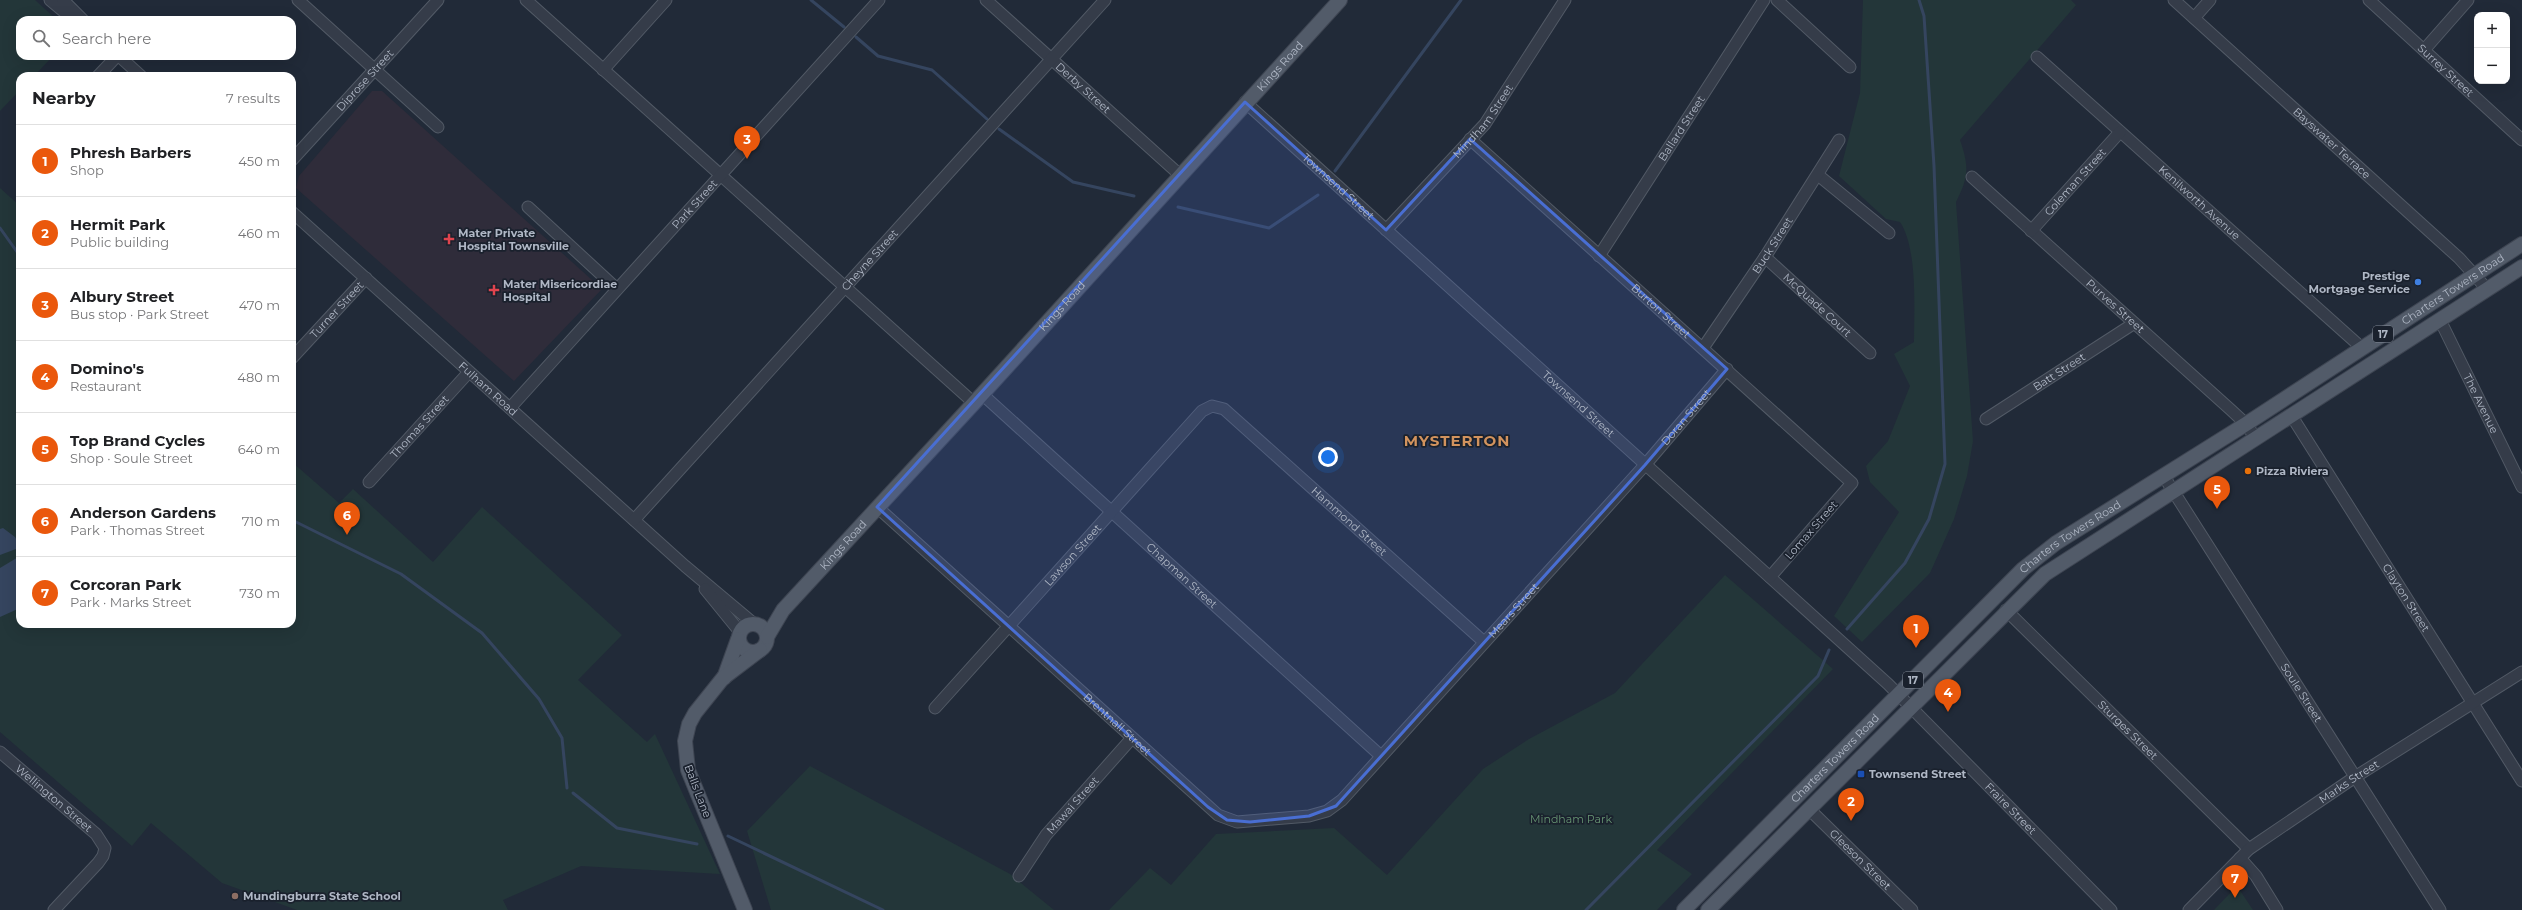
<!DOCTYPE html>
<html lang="en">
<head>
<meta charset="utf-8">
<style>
	body { margin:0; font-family:Montserrat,sans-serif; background:#f2f2f2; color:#202124 }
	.controls { position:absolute; right:12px; top:12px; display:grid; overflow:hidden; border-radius:8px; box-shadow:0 4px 16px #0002 }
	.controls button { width:36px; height:36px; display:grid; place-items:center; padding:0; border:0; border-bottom:1px solid #e0e0e0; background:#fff; color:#202124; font:20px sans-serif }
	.you { position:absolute; left:1328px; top:457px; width:14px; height:14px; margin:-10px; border:3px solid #fff; border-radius:50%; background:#1a73e8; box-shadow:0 0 0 6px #1a73e833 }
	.badge { display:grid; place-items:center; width:26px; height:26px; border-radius:50%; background:#ea580c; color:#fff; font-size:13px; font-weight:700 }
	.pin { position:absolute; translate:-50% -33px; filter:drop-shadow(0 1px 2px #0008) }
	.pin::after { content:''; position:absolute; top:21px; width:14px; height:12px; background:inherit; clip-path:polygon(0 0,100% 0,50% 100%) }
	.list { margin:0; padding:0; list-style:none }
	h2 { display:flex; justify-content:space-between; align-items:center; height:52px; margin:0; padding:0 16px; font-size:17px }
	h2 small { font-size:13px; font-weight:400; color:#757577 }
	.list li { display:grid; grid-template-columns:26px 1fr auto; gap:12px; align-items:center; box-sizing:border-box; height:72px; padding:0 16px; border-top:1px solid #e0e0e0 }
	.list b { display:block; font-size:15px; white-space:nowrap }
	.list p { margin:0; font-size:13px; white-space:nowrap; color:#757577 }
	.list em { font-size:13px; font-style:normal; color:#757577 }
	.icon { flex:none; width:22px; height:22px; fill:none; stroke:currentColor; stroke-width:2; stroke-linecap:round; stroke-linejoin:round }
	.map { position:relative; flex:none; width:2522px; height:910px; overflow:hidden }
	.search { position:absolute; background:#fff; box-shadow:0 4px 16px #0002; left:16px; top:16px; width:280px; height:44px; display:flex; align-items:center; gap:10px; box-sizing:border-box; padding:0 14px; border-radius:12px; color:#757577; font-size:15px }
	.panel { position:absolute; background:#fff; box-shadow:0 4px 16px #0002; left:16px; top:72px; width:280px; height:556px; border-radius:12px }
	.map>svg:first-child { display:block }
	.medical { fill:#2f2c3a }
	.green { fill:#233639 }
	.water { fill:#35455f }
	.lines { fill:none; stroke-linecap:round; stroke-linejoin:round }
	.stream { stroke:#35455f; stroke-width:3 }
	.minor-casing { stroke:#525a66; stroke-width:13 }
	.major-casing { stroke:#3e4552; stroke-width:16 }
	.minor { stroke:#353c49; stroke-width:11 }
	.major { stroke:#525b69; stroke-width:14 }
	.marked { fill:#496ed2; fill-opacity:0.2; stroke:#496ed2; stroke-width:3; stroke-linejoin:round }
	.health-dot { fill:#e0444e; stroke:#1a212d; stroke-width:1.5 }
	.shop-dot { fill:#3f7fe0; stroke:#1a212d; stroke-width:1.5 }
	.food-dot { fill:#e8710a; stroke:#1a212d; stroke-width:1.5 }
	.transit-dot { fill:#1a4fb4; stroke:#1a212d; stroke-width:1.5 }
	.education-dot { fill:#8d6e63; stroke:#1a212d; stroke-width:1.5 }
	.labels { text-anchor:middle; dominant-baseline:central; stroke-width:3.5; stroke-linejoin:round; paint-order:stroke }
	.shield { fill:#1a212d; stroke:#828a97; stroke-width:1 }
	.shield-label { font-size:10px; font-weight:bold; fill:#afb7c5 }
	.street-label { font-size:11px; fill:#afb7c5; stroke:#1a212d }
	.poi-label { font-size:11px; font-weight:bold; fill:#afb7c5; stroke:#1a212d; text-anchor:start }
	.park-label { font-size:11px; fill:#679573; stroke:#1a212d }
	.district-label { font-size:15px; font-weight:bold; letter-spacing:1px; fill:#d2935e; stroke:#1a212d }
</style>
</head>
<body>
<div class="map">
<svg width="2522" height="910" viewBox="0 0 2522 910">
	<rect width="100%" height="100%" fill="#212a38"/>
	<!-- medical -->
	<path class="medical" d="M372 91H382L602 289 514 381 296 188 299 176Z"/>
	<!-- green -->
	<g class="green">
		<path d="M0 0H35L57 20H20V56H53L34 76H20V90L0 111Z"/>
		<path d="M1863 0H2071L2076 5 1960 140C1969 166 1969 177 1956 202L1973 441 1967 476 1954 519 1930 573 1862 642 1834 616 1899 512 1870 482 1866 466 1888 441 1910 386 1894 354 1914 342C1914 310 1918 249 1900 222L1886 219 1839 176 1860 93Z"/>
		<path d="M0 188 20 206V624H292V462L339 503 353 489 433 562 482 507 622 635 578 680 647 742 655 734 720 874 581 866 503 900 508 910H297L222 883 151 823 132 846 0 732Z"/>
		<path d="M1725 575 1833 669 1657 850 1692 874 1657 910H1109L1150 868 1171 885 1216 834 1334 828 1387 875 1483 769 1529 739 1615 693Z"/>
		<path d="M810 766 1010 874 1054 910H771L747 831Z"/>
		<path d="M2237 886 2253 910H2214Z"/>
	</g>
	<!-- water -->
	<g class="water">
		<path d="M3 528 15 537 19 544 16 549 0 555V529Z"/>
		<path d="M20 556V608L0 617V568Z"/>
	</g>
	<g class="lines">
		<!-- stream -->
		<g class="stream">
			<path d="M811 0 844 27"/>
			<path d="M856 37 878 56 932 70 987 119"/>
			<path d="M999 129 1073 182 1134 196"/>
			<path d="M1335 171 1461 0"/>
			<path d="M1178 207 1269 228 1318 195"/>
			<path d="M0 228 20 256"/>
			<path d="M292 520 401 574 482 633 539 699 562 738 567 788"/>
			<path d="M1847 629 1905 563 1929 519 1945 464 1934 166 1924 16 1919 0"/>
			<path d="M573 793 617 828 697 844"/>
			<path d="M728 836 883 910"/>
			<path d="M1586 910 1818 676 1829 650"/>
		</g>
		<defs>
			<g id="minor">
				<path d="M50 0 74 20"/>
				<path d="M63 0 83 20"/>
				<path d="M298 0 438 127"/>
				<path d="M526 0 974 403"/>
				<path id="s1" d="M986 0 1180 175"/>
				<path d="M1777 0 1850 67"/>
				<path id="s2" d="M2174 0 2459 258 2487 289"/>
				<path id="s3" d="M2369 0 2522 140"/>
				<path d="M2194 18 2210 0"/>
				<path d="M2424 50 2468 0"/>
				<path d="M119 56 141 76"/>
				<path id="s4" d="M2037 57 2362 348"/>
				<path d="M603 70 666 0"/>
				<path d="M98 76 117 56"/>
				<path id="s5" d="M1245 102 1888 684 2111 910"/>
				<path id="s6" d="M1470 139 1852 483 1770 577"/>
				<path id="s7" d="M292 160 438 0"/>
				<path d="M1818 175 1889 233"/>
				<path id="s8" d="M1972 177 2231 410 2246 424 2255 437"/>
				<path d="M528 207 617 289"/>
				<path id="s9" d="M292 212 685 566 753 623"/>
				<path id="s10" d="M1386 230 1485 124 1565 0"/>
				<path id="s11" d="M2031 231 2120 132"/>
				<path id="s12" d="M1599 256 1764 0"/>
				<path id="s13" d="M1765 257 1870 353"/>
				<path id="s14" d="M2440 320 2522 487"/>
				<path id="s15" d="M1703 348 1765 257 1839 140"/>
				<path id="s16" d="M292 358 366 278"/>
				<path id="s17" d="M982 394 1381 756"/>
				<path id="s18" d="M510 408 879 0"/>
				<path id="s19" d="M2291 415 2522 781"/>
				<path id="s20" d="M1986 419 2133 324"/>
				<path id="s21" d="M2163 475 2440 910"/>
				<path id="s22" d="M369 482 469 372"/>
				<path id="s23" d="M877 507 1218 815 1237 822 1309 816 1327 811 1342 800 1645 465 1727 369"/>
				<path id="s24" d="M634 520 1105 0"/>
				<path d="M705 589 740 632"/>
				<path id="s25" d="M2006 610 2249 849"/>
				<path id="s26" d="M935 708 1202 411 1212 406 1224 409 1484 642"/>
				<path id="s27" d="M0 752 96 834 105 848 103 856 98 863 54 910"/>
				<path id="s28" d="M1809 809 1912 910"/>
				<path d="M2240 858 2256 876 2277 910"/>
				<path id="s29" d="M1019 876 1046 835 1132 738"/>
				<path id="s30" d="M2189 910 2249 849 2355 777 2522 672"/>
			</g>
			<g id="major">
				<circle cx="753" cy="638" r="14"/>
				<path id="s31" d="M767 637 783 610 974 403 1340 0"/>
				<path d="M724 678 738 639"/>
				<path d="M745 910 688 770 685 741 689 724 695 713 723 678 760 650"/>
				<path id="s32" d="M1684 910 2023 569 2056 543 2246 424 2522 244"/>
				<path d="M1708 910 2045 574 2522 267"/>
			</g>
		</defs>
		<!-- minor casing -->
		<use href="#minor" class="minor-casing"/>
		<!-- major casing -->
		<use href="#major" class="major-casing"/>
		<!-- minor -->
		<use href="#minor" class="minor"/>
		<!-- major -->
		<use href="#major" class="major"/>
	</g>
	<!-- marked area -->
	<path class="marked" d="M1245 102 1386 230 1470 139 1727 369 1645 465 1336 806 1309 816 1250 822 1227 820 1208 807 877 507Z"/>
	<!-- markers -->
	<g class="health-dot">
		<path d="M447 233h4v4h4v4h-4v4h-4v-4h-4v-4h4z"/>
		<path d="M492 284h4v4h4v4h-4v4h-4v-4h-4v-4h4z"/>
	</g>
	<circle class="shop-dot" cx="2418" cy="282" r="4"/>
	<circle class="food-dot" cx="2248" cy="471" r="4"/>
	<rect class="transit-dot" x="1857" y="770" width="8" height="8" rx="2"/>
	<circle class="education-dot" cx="235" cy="896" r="4"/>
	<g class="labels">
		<!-- shield labels -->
		<g class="shield">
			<rect x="2373" y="326" width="20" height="16" rx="3"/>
			<rect x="1903" y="672" width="20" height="16" rx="3"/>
		</g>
		<g class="shield-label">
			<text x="2383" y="334">17</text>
			<text x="1913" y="680">17</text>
		</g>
		<!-- street labels -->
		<g class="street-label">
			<text stroke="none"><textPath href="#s31" startOffset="768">Kings Road</textPath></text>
			<text stroke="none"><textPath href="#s3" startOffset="104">Surrey Street</textPath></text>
			<text stroke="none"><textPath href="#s7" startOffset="108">Diprose Street</textPath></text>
			<text stroke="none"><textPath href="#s1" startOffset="131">Derby Street</textPath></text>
			<text stroke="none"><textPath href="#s10" startOffset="146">Mindham Street</textPath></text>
			<text stroke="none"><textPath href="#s12" startOffset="152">Ballard Street</textPath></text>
			<text stroke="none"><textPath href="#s2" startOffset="213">Bayswater Terrace</textPath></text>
			<text stroke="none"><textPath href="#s11" startOffset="66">Coleman Street</textPath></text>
			<text stroke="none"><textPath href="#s5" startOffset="126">Townsend Street</textPath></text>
			<text stroke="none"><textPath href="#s4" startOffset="218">Kenilworth Avenue</textPath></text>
			<text stroke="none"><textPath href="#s18" startOffset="275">Park Street</textPath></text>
			<text stroke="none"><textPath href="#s15" startOffset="124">Buck Street</textPath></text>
			<text stroke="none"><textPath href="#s24" startOffset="351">Cheyne Street</textPath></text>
			<text stroke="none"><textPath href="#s32" startOffset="994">Charters Towers Road</textPath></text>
			<text stroke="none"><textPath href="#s13" startOffset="71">McQuade Court</textPath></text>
			<text stroke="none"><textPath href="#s31" startOffset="444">Kings Road</textPath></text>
			<text stroke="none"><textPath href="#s8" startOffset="193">Purves Street</textPath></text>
			<text stroke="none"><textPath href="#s16" startOffset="66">Turner Street</textPath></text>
			<text stroke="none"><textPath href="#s6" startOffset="257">Burton Street</textPath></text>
			<text stroke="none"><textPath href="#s20" startOffset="87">Batt Street</textPath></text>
			<text stroke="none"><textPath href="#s9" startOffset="264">Fulham Road</textPath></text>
			<text stroke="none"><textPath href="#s5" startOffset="450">Townsend Street</textPath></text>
			<text stroke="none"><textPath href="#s14" startOffset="93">The Avenue</textPath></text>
			<text stroke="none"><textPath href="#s23" startOffset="1104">Doran Street</textPath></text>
			<text stroke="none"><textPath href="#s22" startOffset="75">Thomas Street</textPath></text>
			<text stroke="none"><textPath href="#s26" startOffset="591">Hammond Street</textPath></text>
			<text transform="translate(1811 530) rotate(-49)">Lomax Street</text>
			<text stroke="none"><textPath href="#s32" startOffset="538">Charters Towers Road</textPath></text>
			<text stroke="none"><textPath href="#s31" startOffset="120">Kings Road</textPath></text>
			<text stroke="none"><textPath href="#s26" startOffset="206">Lawson Street</textPath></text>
			<text stroke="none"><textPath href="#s17" startOffset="270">Chapman Street</textPath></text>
			<text stroke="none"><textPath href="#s19" startOffset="216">Clayton Street</textPath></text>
			<text stroke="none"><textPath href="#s23" startOffset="845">Mears Street</textPath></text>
			<text stroke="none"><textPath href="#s21" startOffset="258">Soule Street</textPath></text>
			<text stroke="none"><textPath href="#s23" startOffset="324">Brentnall Street</textPath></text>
			<text stroke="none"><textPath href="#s25" startOffset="171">Sturges Street</textPath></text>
			<text stroke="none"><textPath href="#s32" startOffset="214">Charters Towers Road</textPath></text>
			<text stroke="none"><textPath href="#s30" startOffset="206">Marks Street</textPath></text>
			<text transform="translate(698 791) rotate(69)">Balls Lane</text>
			<text stroke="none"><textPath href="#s27" startOffset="71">Wellington Street</textPath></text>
			<text stroke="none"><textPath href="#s29" startOffset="89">Mawai Street</textPath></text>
			<text stroke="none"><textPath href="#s5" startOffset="1042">Fraire Street</textPath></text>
			<text stroke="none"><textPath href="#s28" startOffset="72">Gleeson Street</textPath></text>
		</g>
		<!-- poi labels -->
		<g class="poi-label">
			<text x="458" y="233">Mater Private<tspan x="458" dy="13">Hospital Townsville</tspan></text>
			<text x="2410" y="276" text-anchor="end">Prestige<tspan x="2410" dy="13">Mortgage Service</tspan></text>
			<text x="503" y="284">Mater Misericordiae<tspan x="503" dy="13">Hospital</tspan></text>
			<text x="2256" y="471">Pizza Riviera</text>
			<text x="1869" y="774">Townsend Street</text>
			<text x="243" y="896">Mundingburra State School</text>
		</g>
		<!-- park labels -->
		<g class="park-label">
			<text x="1571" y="819">Mindham Park</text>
		</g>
		<!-- district labels -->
		<g class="district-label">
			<text x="1457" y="440">MYSTERTON</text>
		</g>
	</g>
</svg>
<div class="controls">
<button>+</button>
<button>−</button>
</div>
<div class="you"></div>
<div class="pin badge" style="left:1916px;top:648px">1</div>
<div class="pin badge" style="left:1851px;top:821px">2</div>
<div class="pin badge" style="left:747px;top:159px">3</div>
<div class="pin badge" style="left:1948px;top:712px">4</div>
<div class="pin badge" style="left:2217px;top:509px">5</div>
<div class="pin badge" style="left:347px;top:535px">6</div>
<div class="pin badge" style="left:2235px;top:898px">7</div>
<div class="search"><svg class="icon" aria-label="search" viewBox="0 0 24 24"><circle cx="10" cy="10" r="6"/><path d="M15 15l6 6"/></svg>Search here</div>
<section class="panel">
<h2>Nearby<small>7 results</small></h2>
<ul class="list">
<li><span class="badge">1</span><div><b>Phresh Barbers</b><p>Shop</p></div><em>450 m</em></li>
<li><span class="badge">2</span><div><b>Hermit Park</b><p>Public building</p></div><em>460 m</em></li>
<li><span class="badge">3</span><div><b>Albury Street</b><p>Bus stop · Park Street</p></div><em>470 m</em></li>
<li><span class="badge">4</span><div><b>Domino's</b><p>Restaurant</p></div><em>480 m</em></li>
<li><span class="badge">5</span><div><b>Top Brand Cycles</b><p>Shop · Soule Street</p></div><em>640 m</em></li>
<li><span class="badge">6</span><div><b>Anderson Gardens</b><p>Park · Thomas Street</p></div><em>710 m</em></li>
<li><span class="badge">7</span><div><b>Corcoran Park</b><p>Park · Marks Street</p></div><em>730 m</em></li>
</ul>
</section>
</div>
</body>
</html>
